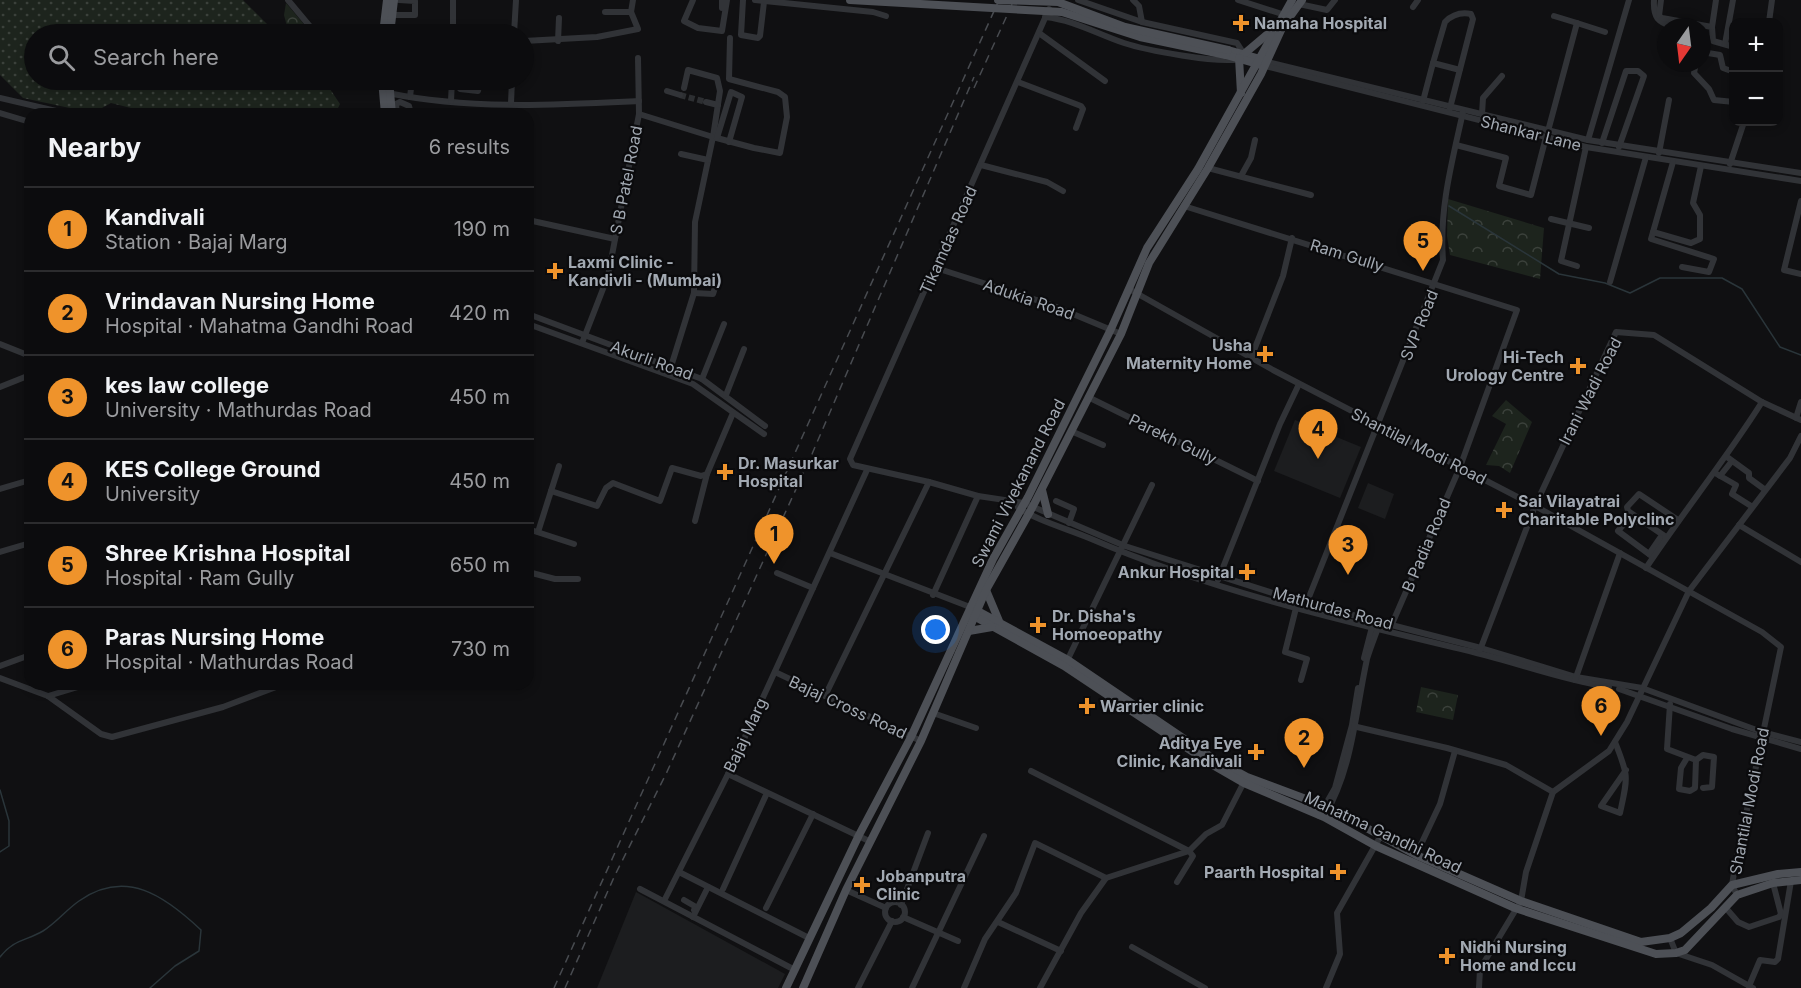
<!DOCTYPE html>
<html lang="en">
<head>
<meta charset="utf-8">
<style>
	body { margin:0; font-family:Inter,sans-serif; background:#151517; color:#f1f3f6 }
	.controls { position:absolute; right:18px; top:18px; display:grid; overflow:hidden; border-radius:12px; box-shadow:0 3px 9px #0003 }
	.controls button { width:54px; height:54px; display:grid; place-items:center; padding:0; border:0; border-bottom:2px solid #2c2c2e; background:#0c0c0e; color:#f1f3f6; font:30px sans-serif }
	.compass { position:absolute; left:1657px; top:18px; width:54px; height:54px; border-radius:50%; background:#0c0c0e; box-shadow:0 3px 9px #0003; rotate:194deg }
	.you { position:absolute; left:936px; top:630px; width:21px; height:21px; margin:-15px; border:4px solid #fff; border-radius:50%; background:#1a73e8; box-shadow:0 0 0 9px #1a73e833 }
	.badge { display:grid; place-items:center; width:39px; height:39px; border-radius:50%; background:#ef932b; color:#111; font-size:20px; font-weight:700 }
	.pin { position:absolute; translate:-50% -50px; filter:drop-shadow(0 2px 3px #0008) }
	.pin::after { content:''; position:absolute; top:32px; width:21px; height:18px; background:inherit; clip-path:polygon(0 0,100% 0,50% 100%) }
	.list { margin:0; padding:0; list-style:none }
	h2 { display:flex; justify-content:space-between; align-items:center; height:78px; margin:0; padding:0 24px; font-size:26px }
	h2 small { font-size:20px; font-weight:400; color:#9a9b9e }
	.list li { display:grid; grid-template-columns:39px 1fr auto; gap:18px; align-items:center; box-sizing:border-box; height:84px; padding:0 24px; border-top:2px solid #2c2c2e }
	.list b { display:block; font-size:22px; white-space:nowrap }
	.list p { margin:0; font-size:20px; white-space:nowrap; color:#9a9b9e }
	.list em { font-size:20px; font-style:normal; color:#9a9b9e }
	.icon { flex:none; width:33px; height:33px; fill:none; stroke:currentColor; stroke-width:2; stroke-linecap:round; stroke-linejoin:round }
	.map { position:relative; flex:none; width:1801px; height:988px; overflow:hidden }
	.search { position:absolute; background:#0c0c0e; box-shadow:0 3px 9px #0003; left:24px; top:24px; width:510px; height:66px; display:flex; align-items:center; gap:15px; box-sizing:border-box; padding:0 21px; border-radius:33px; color:#9a9b9e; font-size:22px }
	.panel { position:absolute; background:#0c0c0e; box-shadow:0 3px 9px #0003; left:24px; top:108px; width:510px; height:582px; border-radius:18px }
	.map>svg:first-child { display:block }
	.built { fill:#1c1d1f }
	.grass { fill:url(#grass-dots) }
	.park { fill:url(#park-crowns) }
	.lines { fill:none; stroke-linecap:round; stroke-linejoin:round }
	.stream { stroke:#2a353a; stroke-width:1.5 }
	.minor-tunnel { stroke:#2d2f32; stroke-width:6; stroke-dasharray:6 3; stroke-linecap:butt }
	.minor { stroke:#313337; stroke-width:6 }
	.major { stroke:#4d5056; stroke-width:8 }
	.rail { stroke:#484b50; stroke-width:1.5; stroke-dasharray:8 6; stroke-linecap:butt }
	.major-bridge { stroke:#4d5056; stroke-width:8 }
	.poi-dot { fill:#ef932b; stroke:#0b0b0d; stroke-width:2 }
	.labels { text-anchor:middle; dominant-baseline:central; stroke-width:4.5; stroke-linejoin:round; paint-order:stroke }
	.poi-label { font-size:16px; font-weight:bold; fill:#a2a9b2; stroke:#0b0b0d; text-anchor:start }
	.street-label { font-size:16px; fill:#a2a9b2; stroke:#0b0b0d }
</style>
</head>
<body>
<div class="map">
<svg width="1801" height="988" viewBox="0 0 1801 988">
	<defs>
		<pattern id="grass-dots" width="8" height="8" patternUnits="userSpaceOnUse" patternTransform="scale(1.5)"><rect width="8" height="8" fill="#1d241d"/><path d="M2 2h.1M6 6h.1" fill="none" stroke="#3b413b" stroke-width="1.8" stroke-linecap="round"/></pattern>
		<pattern id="park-crowns" width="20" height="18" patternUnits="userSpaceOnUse" patternTransform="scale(1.5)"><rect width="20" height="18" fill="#1d241d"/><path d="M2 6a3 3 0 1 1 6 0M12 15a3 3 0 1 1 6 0" fill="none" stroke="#3b413b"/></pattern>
	</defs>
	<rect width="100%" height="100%" fill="#101012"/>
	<!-- built -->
	<g class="built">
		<path d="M1295 420 1361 447 1340 498 1274 471Z"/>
		<path d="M1368 483 1394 494 1385 519 1358 508Z"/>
		<path d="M636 892 785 974 778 988H597Z"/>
	</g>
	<!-- grass -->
	<path class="grass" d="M0 0H243L277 34H34V80H324L340 104 335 114H155L111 103 93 113 23 98 0 75Z"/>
	<!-- park -->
	<g class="park">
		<path d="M286 3 312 34H289L284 15Z"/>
		<path d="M1448 199 1544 228 1540 279 1450 255 1447 236Z"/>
		<path d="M1506 400 1532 422 1510 473 1499 466 1486 465 1506 424 1492 416Z"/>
		<path d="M1421 687 1458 695 1453 720 1416 712Z"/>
	</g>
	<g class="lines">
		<!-- stream -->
		<g class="stream">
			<path d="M1449 206 1559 274 1605 283 1630 293 1660 278H1722L1742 289 1780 347 1801 355"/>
			<path d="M0 790 9 821V846L0 852"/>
			<path d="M0 957C14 939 26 941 43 931 56 923 66 910 79 901 126 868 165 896 201 930L199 951 175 966 150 988"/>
		</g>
		<!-- minor-tunnel -->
		<path class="minor-tunnel" d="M680 95 706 102"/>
		<!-- minor -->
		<g class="minor">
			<path d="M288 0 313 30 326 34"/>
			<path d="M453 0V34"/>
			<path d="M693 0 684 21 698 28 722 31 727 0"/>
			<path d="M743 0 741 35 758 38 760 36 764 2"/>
			<path d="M755 0 873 12 886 16"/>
			<path d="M1078 0 1142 22 1237 43 1244 54"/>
			<path d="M1133 0 1139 6 1142 22"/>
			<path d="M1238 0 1282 14"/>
			<path d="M1654 0C1653 18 1658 22 1673 27"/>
			<path d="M1661 0 1659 16 1662 18 1712 27 1713 41 1734 47"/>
			<path d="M1299 4 1327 10 1335 0"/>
			<path d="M1413 7 1418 0"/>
			<path d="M722 8V0"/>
			<path d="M1049 9 850 459 853 465 929 482 978 496 1024 503 1125 546 1298 601 1481 648 1576 677 1642 688 1762 732 1801 742"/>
			<path d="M631 12 633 0"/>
			<path d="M392 15H415V1L399 0"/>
			<path d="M1554 16 1577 23"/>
			<path d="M1045 17C1074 20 1097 34 1124 43 1145 50 1219 64 1239 59"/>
			<path d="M1769 22 1772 0"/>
			<path d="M1712 27 1716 0"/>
			<path d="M1039 33 1105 81"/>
			<path d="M514 34 516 0"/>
			<path d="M524 41 597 37 638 29 631 12H605"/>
			<path d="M558 41 559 18"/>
			<path d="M1725 44 1733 0"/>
			<path d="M1702 52 1720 55 1723 68 1734 72"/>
			<path d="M1268 62 1588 140 1801 173"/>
			<path d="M1696 63 1694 73 1709 89 1714 100 1734 102"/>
			<path d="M1265 66 1586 147 1801 181"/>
			<path d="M459 80 460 89 478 91 480 80"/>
			<path d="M1018 82 1081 106 1083 109 1076 128"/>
			<path d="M684 88 688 70 717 78 720 91 713 137 754 148 780 153 787 117 785 97 778 92 729 79 730 38"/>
			<path d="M667 91 680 95"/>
			<path d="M388 93C470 110 556 105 639 101"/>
			<path d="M410 97 412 80"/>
			<path d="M0 98 69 114"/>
			<path d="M451 101 452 80"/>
			<path d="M1423 101 1433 63"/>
			<path d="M706 102 718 105"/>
			<path d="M511 103 512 80"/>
			<path d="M1450 108 1473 19 1471 14C1461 12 1453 14 1445 22L1433 63 1460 70"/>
			<path d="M0 113 30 122"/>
			<path d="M397 114 396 104 400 102 409 106 411 114"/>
			<path d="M639 114 713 137 695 222 694 293 669 373"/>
			<path d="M1482 114 1483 98 1502 76"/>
			<path d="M1548 131 1577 23 1605 32"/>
			<path d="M717 138 731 92 742 97 729 142"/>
			<path d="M1588 140 1629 0"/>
			<path d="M1602 143 1626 71H1638L1644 76 1619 147"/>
			<path d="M1456 145 1506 158 1499 186 1531 195 1546 137"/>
			<path d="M1659 153 1669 100"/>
			<path d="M681 154 708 160"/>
			<path d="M1673 162 1651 239 1714 259 1709 272 1682 267"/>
			<path d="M1730 164 1744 122"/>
			<path d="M981 165 1047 182 1063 191"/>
			<path d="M1208 168 1311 195"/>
			<path d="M1241 176 1251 158 1255 140"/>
			<path d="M1801 201 1784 270 1801 274"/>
			<path d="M1184 206 1517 310 1460 467 1392 624"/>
			<path d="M1551 219 1589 228"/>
			<path d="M528 220 615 239"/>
			<path d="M1653 232 1691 243 1700 239V215L1693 203 1701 166"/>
			<path d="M1577 266 1561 261 1586 147"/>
			<path d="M936 268 1049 304 1121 334"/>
			<path d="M1610 282 1646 157"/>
			<path d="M1129 289 1273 370 1535 506 1762 632 1781 647 1735 867 1732 885 1737 895"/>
			<path d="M694 293 713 294 718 278"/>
			<path d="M528 314 702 379 765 426"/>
			<path d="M528 324 693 384 764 434"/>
			<path d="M582 343 608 276 639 114 638 58"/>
			<path d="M0 344 30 356"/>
			<path d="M1251 358 1283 276 1292 238"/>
			<path d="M702 379 724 324"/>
			<path d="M0 387 30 375"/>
			<path d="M726 395 744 349"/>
			<path d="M1088 397 1258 481"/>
			<path d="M1796 418 1801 402"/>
			<path d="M1071 431 1103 445"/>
			<path d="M1727 457 1749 473V478L1764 489"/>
			<path d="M1715 473 1736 485 1732 494 1751 506"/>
			<path d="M1720 476 1732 461"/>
			<path d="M0 489 30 480"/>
			<path d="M551 491 597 506 606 488 613 483 660 501 672 468 701 476 707 474 733 413"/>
			<path d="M1056 501 1074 509 1069 523"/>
			<path d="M1018 507C1035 520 1068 529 1089 538 1212 591 1343 621 1473 652 1519 663 1562 680 1609 687"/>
			<path d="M695 521 707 474"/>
			<path d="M1637 522 1629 518 1618 531 1653 557"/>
			<path d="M1739 525 1801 562"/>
			<path d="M528 529 574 544"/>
			<path d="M538 532 559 466"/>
			<path d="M1666 537 1628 511 1627 507 1639 494 1678 520"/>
			<path d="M0 552 30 543"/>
			<path d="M830 553 970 607"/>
			<path d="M1649 554 1660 538"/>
			<path d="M1646 568C1684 511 1726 459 1762 402"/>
			<path d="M528 572 555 579H578"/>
			<path d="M777 573 813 588"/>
			<path d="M1218 580 1280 424 1299 384"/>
			<path d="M933 595 978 496"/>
			<path d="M1307 602 1443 260C1439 209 1452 162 1463 112"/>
			<path d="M1297 604 1285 652 1307 659 1301 680"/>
			<path d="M1480 650 1535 506 1616 332 1654 335 1762 402 1801 420"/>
			<path d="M1364 658 1372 627"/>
			<path d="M1066 663 1152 485"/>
			<path d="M0 666 30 655"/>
			<path d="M775 672 921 741"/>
			<path d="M0 678 48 696 101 734 112 737 223 707 284 684"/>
			<path d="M1575 680 1620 553"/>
			<path d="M1619 689 1732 729 1801 749"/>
			<path d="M48 696 88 684"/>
			<path d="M825 696 929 482"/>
			<path d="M1670 704 1667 749 1696 760 1695 788 1690 791 1679 789 1681 768 1687 758"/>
			<path d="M933 713 976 728"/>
			<path d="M1357 727 1447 748 1506 765 1553 792"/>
			<path d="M1615 742C1629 777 1628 776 1620 813L1601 806 1626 770"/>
			<path d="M1696 760 1703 755 1714 757 1712 787 1703 788"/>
			<path d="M1031 771 1189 851 1193 856 1177 882"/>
			<path d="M728 774 869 841"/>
			<path d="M1553 792 1609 751 1627 722 1689 591 1790 458 1801 436"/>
			<path d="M1319 816 1335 788 1352 725 1358 688"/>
			<path d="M1324 817C1353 768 1355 714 1367 659 1370 649 1374 639 1378 628"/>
			<path d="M1416 855 1440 804 1455 751"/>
			<path d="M679 872 809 938"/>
			<path d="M640 889 795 970"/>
			<path d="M723 889 767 793"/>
			<path d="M846 890 886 908"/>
			<path d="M684 900 696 907 694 910"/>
			<path d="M664 901 728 774 867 470"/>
			<circle cx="895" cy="912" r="10"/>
			<path d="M901 905 928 833"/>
			<path d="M1725 907 1738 922 1749 927 1779 917 1781 914 1773 883"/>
			<path d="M766 908 813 814"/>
			<path d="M693 917 708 887"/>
			<path d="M903 917 958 941"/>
			<path d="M998 922 1061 951"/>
			<path d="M1670 938 1676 953 1712 965 1753 988"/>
			<path d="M1132 947 1205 988"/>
			<path d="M1749 986 1760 960 1775 962 1778 959 1791 881"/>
			<path d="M858 988 892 921"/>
			<path d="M912 988 984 836"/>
			<path d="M964 988 985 939 1016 893 1035 843 1106 878"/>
			<path d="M1040 988 1081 913 1106 878 1189 851 1206 834 1222 825 1245 780"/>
			<path d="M1326 988 1340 954 1337 913 1380 837"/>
			<path d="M1479 988 1480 969 1521 901 1526 872 1553 792"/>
		</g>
		<!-- major -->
		<g class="major">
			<path d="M383 34 387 0"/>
			<path d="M390 34 394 0"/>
			<path d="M1228 50 1264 60"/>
			<path d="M1244 54 1270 32"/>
			<path d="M1226 55 1261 65"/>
			<path d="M1239 58 1241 93"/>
			<path d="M382 80 385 114"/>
			<path d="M389 80 392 114"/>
			<path d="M1042 490 1048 514"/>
			<path d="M986 590 999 621"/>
			<path d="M974 609 1068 660 1214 759 1247 777 1330 808 1416 855 1521 901 1641 942 1670 938 1681 933 1711 908 1732 885 1778 874 1801 872"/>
			<path d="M972 615 1064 666 1211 764 1244 783 1324 817 1376 846 1515 908 1656 954 1676 953 1685 950 1737 895 1773 883 1801 880"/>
			<path d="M969 631 992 627"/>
			<path d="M786 988 859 835 911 737 993 559 1028 497 1111 329 1147 248 1198 169 1292 0"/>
			<path d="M803 988 846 890 921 741 986 590 1032 508 1121 334 1149 263 1208 168 1261 74 1282 28 1302 0"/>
		</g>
		<!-- rail -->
		<g class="rail">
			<path d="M974 88 1014 0"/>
			<path d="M554 988 999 0"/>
			<path d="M565 988 615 875 666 774 812 454 974 77"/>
		</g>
		<!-- major-bridge -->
		<g class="major-bridge">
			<path d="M850 0 1062 12 1140 37 1226 55"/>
			<path d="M998 0 1058 2 1125 27 1228 50"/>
		</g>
	</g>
	<!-- markers -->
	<g class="poi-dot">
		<path d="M1238 14h6v6h6v6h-6v6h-6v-6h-6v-6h6z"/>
		<path d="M552 262h6v6h6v6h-6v6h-6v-6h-6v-6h6z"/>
		<path d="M1262 345h6v6h6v6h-6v6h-6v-6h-6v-6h6z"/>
		<path d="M1575 357h6v6h6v6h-6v6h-6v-6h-6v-6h6z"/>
		<path d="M722 463h6v6h6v6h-6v6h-6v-6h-6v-6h6z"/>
		<path d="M1501 501h6v6h6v6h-6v6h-6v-6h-6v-6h6z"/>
		<path d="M1244 563h6v6h6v6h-6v6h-6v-6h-6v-6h6z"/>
		<path d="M1035 616h6v6h6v6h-6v6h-6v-6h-6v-6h6z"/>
		<path d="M1084 697h6v6h6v6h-6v6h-6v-6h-6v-6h6z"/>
		<path d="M1253 743h6v6h6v6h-6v6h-6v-6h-6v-6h6z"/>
		<path d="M1335 863h6v6h6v6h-6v6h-6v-6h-6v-6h6z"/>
		<path d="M859 876h6v6h6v6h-6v6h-6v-6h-6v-6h6z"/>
		<path d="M1444 947h6v6h6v6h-6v6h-6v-6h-6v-6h6z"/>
	</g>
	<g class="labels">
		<!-- poi labels -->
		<g class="poi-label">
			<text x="1254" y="23">Namaha Hospital</text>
			<text x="568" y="262">Laxmi Clinic -<tspan x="568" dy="18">Kandivli - (Mumbai)</tspan></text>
			<text x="1252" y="345" text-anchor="end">Usha<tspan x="1252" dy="18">Maternity Home</tspan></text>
			<text x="1564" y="357" text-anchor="end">Hi-Tech<tspan x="1564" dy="18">Urology Centre</tspan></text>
			<text x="738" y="463">Dr. Masurkar<tspan x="738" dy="18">Hospital</tspan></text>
			<text x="1518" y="501">Sai Vilayatrai<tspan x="1518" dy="18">Charitable Polyclinc</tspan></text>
			<text x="1234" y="572" text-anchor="end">Ankur Hospital</text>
			<text x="1052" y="616">Dr. Disha's<tspan x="1052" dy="18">Homoeopathy</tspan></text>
			<text x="1100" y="706">Warrier clinic</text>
			<text x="1242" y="743" text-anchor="end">Aditya Eye<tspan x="1242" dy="18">Clinic, Kandivali</tspan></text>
			<text x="1324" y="872" text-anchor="end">Paarth Hospital</text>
			<text x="876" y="876">Jobanputra<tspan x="876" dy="18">Clinic</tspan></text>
			<text x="1460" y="947">Nidhi Nursing<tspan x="1460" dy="18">Home and Iccu</tspan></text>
		</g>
		<!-- street labels -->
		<g class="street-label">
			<text transform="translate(1531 133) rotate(14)">Shankar Lane</text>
			<text transform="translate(626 180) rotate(-79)">S B Patel Road</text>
			<text transform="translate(948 240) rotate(-66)">Tikamdas Road</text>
			<text transform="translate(1347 255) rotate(17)">Ram Gully</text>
			<text transform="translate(1029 299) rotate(19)">Adukia Road</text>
			<text transform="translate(1419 325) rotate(-68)">SVP Road</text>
			<text transform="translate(652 360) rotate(20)">Akurli Road</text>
			<text transform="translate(1590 391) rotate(-63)">Irani Wadi Road</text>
			<text transform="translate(1173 439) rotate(26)">Parekh Gully</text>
			<text transform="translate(1419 446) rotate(27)">Shantilal Modi Road</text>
			<text transform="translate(1018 483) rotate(-63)">Swami Vivekanand Road</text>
			<text transform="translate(1426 545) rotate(-67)">B Padia Road</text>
			<text transform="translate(1333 608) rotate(15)">Mathurdas Road</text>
			<text transform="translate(848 707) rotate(25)">Bajaj Cross Road</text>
			<text transform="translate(745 735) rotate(-65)">Bajaj Marg</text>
			<text transform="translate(1749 801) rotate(-79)">Shantilal Modi Road</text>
			<text transform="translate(1383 832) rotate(25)">Mahatma Gandhi Road</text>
		</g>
	</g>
</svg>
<div class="controls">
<button>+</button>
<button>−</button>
</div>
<svg class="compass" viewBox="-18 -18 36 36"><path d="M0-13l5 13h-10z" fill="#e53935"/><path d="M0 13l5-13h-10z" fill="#9a9b9e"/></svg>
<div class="you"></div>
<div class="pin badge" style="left:774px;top:564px">1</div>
<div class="pin badge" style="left:1304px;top:768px">2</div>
<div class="pin badge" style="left:1348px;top:575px">3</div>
<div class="pin badge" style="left:1318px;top:459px">4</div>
<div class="pin badge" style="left:1423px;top:271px">5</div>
<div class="pin badge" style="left:1601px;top:736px">6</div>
<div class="search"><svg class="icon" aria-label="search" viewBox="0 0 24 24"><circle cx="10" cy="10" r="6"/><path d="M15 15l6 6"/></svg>Search here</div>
<section class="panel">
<h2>Nearby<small>6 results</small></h2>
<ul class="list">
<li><span class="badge">1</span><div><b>Kandivali</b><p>Station · Bajaj Marg</p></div><em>190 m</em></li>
<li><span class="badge">2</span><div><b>Vrindavan Nursing Home</b><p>Hospital · Mahatma Gandhi Road</p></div><em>420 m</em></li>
<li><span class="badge">3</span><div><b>kes law college</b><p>University · Mathurdas Road</p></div><em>450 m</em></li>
<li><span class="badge">4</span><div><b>KES College Ground</b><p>University</p></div><em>450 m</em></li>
<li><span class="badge">5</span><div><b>Shree Krishna Hospital</b><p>Hospital · Ram Gully</p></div><em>650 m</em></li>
<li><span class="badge">6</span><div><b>Paras Nursing Home</b><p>Hospital · Mathurdas Road</p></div><em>730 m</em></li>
</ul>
</section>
</div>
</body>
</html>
